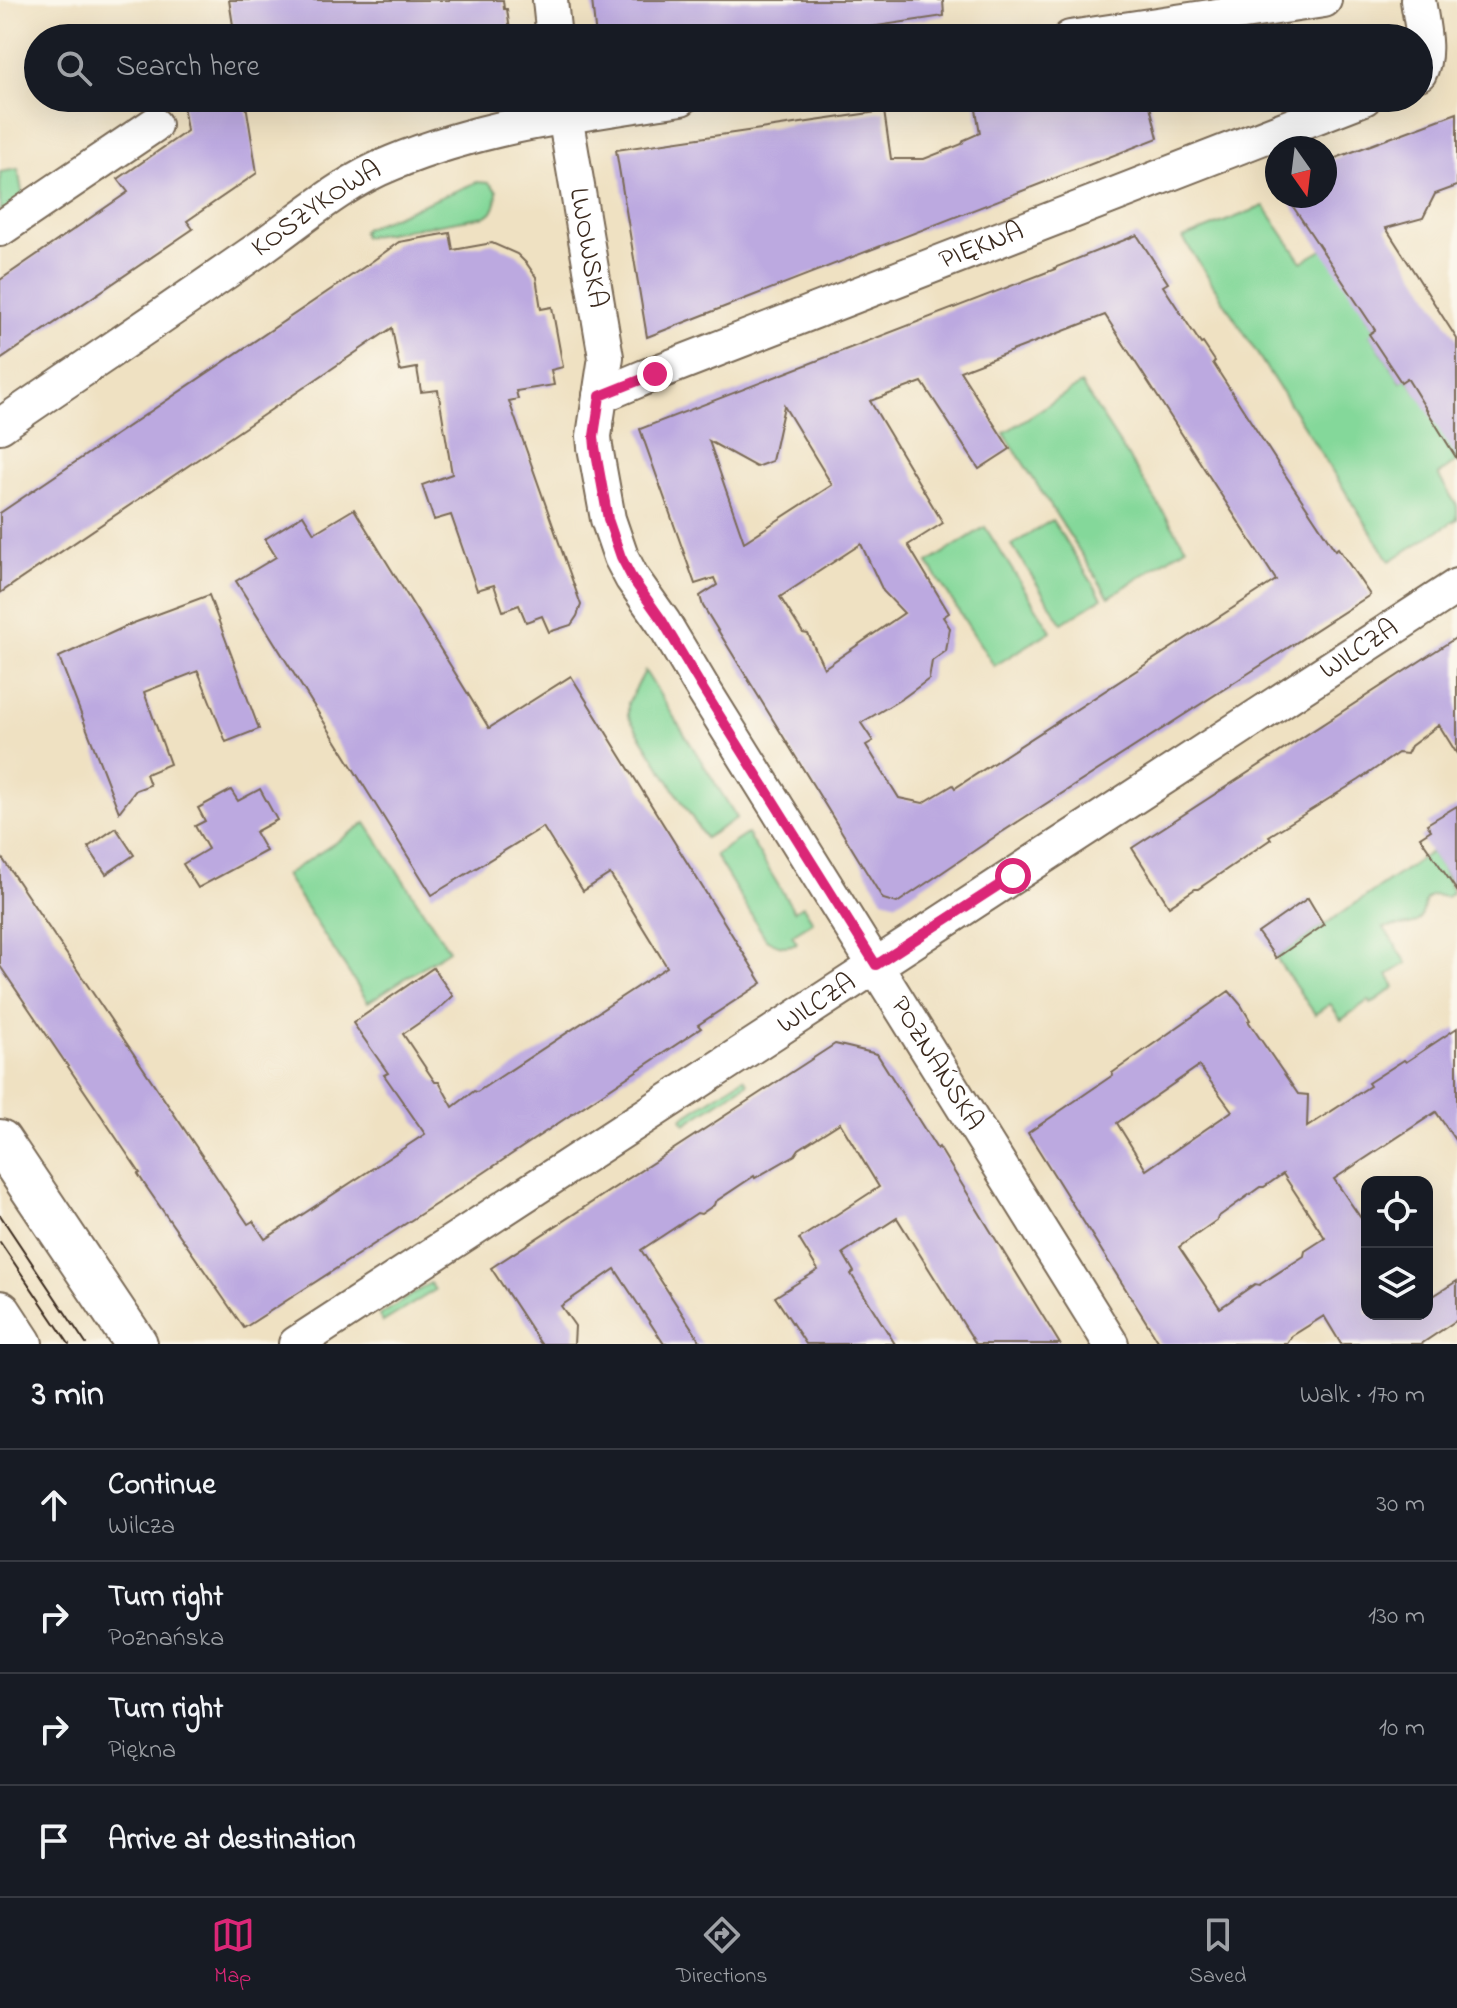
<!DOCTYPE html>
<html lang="en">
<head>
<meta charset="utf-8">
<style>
	body { margin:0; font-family:"Indie Flower",sans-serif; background:#242831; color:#f1f3f6 }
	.controls { position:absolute; right:24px; bottom:24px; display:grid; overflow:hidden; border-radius:16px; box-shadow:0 8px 32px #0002 }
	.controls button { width:72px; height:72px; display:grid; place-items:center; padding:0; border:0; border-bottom:2px solid #363941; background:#171b24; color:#f1f3f6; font:40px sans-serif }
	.compass { position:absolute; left:1265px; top:136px; width:72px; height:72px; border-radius:50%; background:#171b24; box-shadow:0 8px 32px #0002; rotate:166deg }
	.stop { position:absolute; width:24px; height:24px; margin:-18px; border:6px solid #db2777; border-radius:50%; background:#fff }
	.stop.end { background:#db2777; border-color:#fff; box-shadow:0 2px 8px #0008 }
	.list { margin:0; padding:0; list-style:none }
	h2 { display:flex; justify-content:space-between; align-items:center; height:104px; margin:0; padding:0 32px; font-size:34px }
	h2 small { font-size:26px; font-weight:400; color:#9ea1a6 }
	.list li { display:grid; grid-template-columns:52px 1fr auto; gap:24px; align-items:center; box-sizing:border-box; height:112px; padding:0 32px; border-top:2px solid #363941 }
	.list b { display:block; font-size:30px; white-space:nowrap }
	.list p { margin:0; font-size:26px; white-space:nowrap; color:#9ea1a6 }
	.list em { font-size:26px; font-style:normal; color:#9ea1a6 }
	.icon { flex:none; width:44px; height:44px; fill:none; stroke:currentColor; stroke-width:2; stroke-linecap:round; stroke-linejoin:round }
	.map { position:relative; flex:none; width:1457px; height:1344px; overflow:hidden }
	.search { position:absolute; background:#171b24; box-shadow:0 8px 32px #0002; left:24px; right:24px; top:24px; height:88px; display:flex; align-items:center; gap:20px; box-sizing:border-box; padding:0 28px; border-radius:44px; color:#9ea1a6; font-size:30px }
	.sheet { height:552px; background:#171b24 }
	nav { display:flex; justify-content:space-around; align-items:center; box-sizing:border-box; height:112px; border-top:2px solid #363941; background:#171b24; font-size:22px; color:#9ea1a6 }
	nav a { display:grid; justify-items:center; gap:4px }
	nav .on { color:#db2777 }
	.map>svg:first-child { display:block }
	.green { fill:#84d89a; stroke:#60815c; stroke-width:2 }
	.building { fill:#bca9e0; fill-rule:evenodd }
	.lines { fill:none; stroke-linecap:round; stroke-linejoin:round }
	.minor-casing { stroke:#7a6a57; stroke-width:38 }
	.major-casing { stroke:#7a6a57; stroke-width:46 }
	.minor { stroke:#fff; stroke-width:34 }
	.major { stroke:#fff; stroke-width:42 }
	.tram { stroke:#3b2a1e; stroke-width:2 }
	.route { stroke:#db2777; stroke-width:10 }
	.labels { text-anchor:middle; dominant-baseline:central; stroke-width:6; stroke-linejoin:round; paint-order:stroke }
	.street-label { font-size:28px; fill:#3b2a1e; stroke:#fbf7ec }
</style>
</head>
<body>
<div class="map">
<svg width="1457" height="1344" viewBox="0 0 1457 1344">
	<rect width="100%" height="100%" fill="#fbf7ec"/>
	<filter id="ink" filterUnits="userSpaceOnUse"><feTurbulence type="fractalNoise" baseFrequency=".0125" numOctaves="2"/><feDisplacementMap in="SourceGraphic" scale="16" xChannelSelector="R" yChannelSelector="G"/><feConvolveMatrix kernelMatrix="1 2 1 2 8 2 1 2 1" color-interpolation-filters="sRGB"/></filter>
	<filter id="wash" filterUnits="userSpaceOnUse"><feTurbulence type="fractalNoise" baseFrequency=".006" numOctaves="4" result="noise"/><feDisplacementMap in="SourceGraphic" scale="32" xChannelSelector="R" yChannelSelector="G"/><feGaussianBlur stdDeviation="1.8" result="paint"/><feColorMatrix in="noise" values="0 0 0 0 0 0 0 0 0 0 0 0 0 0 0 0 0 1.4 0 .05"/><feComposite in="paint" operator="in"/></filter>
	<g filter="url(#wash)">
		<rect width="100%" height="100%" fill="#efe1c2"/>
		<!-- green -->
		<g class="green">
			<path d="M18 169 23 197 0 214V172Z"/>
			<path d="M477 182 489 183 497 191C496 202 497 210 486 216L364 237 362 231 366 228Z"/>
			<path d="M1264 206 1302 262 1326 248 1375 330 1370 335 1401 382 1407 378 1457 452V461L1438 475 1457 506V519L1390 561 1183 238Z"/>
			<path d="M1081 384 1186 547 1109 597 1004 433Z"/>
			<path d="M1052 520 1102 598 1062 623 1012 545Z"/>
			<path d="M985 527 1051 631 994 666 928 563Z"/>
			<path d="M645 671 737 818 705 838 628 716V703Z"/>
			<path d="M366 823 449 950 368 1002 285 875Z"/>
			<path d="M747 834 794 911 803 906 813 922 792 935 797 943C786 949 776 945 766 939L715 855Z"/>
			<path d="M1431 852 1442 868 1453 892 1447 897 1432 895 1426 899C1424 904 1424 909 1422 914 1417 931 1397 923 1384 928L1407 963 1388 975 1395 987 1371 1004 1369 1000 1341 1020 1330 1004 1315 1014 1276 958Z"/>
			<path d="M744 1078 748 1083 685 1124 682 1118Z"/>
			<path d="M430 1283 435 1290 383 1322 379 1316Z"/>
		</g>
		<g id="blocks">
			<!-- building -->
			<g class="building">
				<path d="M229 0H503L504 9H507L511 38H235Z"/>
				<path d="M592 0H943L944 16 797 38H596Z"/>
				<path d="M182 98H245L257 173 187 221 193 229 0 360V280L128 192 118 179 187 131Z"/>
				<path d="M974 98H1148L1158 138 647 337 616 150 884 111 891 159H924L962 144 964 140 980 133Z"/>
				<path d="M1457 113V186L1435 194 1423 218 1386 228 1457 339V459L1407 378 1401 382 1369 334 1375 330 1286 196H1325V162Z"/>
				<path d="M450 233 453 250 492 243 517 254 527 264 536 277 541 309 552 307 563 367 551 370 554 385 516 391 518 399 509 401 581 605 577 616 571 625 549 632 542 616 526 622 519 605 503 611 494 585 477 590 451 515 434 520 422 485 452 474 438 390 421 392 417 368 400 371 392 328 0 593V513L367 265 399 242Z"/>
				<path d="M1137 235 1168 283 1163 286 1201 344 1203 343 1215 361 1213 363 1284 473 1335 550 1338 548 1370 595 999 834 897 903 883 899 703 606 700 596 717 585 714 578 695 584 640 429 1055 269 1054 268ZM1105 315 1276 580 955 788 953 785 923 803 899 798 866 745 873 741 861 723 903 698 929 679 932 661 946 651 950 628 943 617 949 613 908 545 943 523 870 401 922 382 979 469 1010 449 960 371ZM784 406 832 485 744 542 709 441 756 467 772 461ZM861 544 883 591 904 613 824 668 808 634 803 633 780 597Z"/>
				<path d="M354 509 489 728 571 676 762 983 698 1025 701 1028 461 1188 244 1328 145 1185 138 1174 140 1173 0 966V855L248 1224 253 1221 265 1239 425 1134 384 1075 388 1073 353 1023 433 968 453 996 438 1010 403 1034 435 1082H439L453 1107 474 1091 477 1092 667 967 610 874 583 891 543 827 432 895 236 581 276 557 265 539 303 515 314 533Z"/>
				<path d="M209 595 259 729 226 742 198 671 144 692 170 764 146 774 150 785 136 790 119 812 59 657 131 624Z"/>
				<path d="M1457 637V754L1439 725 1411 746 1407 754 1398 753 1359 780 1269 836 1271 839 1198 889H1195L1169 906 1132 848Z"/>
				<path d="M260 789 277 820 255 832 266 851 198 888 183 864 208 849 195 826 205 821 198 808 231 790 238 801Z"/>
				<path d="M1457 806V891L1420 837 1431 830 1427 824Z"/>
				<path d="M116 828 134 855 106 874 88 847Z"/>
				<path d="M1308 898 1324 925 1276 958 1258 933Z"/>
				<path d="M1229 991 1241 1005 1250 1020 1248 1021 1298 1094 1308 1095 1307 1127 1370 1086 1368 1083 1404 1060 1406 1062 1457 1028V1143L1436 1112 1334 1179 1367 1227V1314H1427V1300L1457 1281V1320L1421 1344H1341L1324 1316 1292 1336 1287 1344H1160L1028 1133 1113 1075 1112 1073ZM1199 1066 1232 1111 1146 1170 1117 1123ZM1283 1174 1325 1238 1305 1251 1304 1256 1259 1285 1255 1284 1220 1308 1179 1247 1217 1220 1218 1217 1260 1187H1264Z"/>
				<path d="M835 1044 877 1054 937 1149 939 1147 1060 1344H976L897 1218 843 1253 854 1272 851 1274 895 1344H806L775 1297 818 1270 799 1239 879 1187 840 1123 799 1149 795 1155 755 1178 754 1176 715 1202 714 1205 701 1214 697 1213 641 1250 702 1344H664L615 1269 561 1306 575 1326 574 1344H541L491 1268Z"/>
			</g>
		</g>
	</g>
	<g filter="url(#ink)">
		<use href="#blocks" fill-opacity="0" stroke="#7a6a57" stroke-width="2"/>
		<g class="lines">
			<defs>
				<g id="minor">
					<path d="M550 0 554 38"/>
					<path d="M1418 0C1421 22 1430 53 1419 73"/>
					<path d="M1070 38 1324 0"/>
					<path id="s1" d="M562 98 606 357 594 436 595 447 608 519 621 557 632 578 663 622 703 689 1111 1344"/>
					<path d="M0 229 154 125"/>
					<path id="s2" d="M600 396 645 377 1364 98"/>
					<path id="s3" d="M0 426C83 369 167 313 250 255 297 223 339 184 392 163 483 125 584 113 681 98"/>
					<path id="s4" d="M296 1344 1457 586"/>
				</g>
				<g id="major">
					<path d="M0 1141 136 1344"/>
					<path d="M0 1312 21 1344"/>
				</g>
			</defs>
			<!-- minor casing -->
			<use href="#minor" class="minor-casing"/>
			<!-- major casing -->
			<use href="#major" class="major-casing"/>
			<!-- minor -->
			<use href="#minor" class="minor"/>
			<!-- major -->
			<use href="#major" class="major"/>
			<!-- tram -->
			<g class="tram">
				<path d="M0 1215 86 1344"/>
				<path d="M0 1242 69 1344"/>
			</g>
		</g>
	</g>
	<g class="lines" filter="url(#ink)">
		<!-- route -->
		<path class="route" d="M655 374 600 396 594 436 595 447 608 519 621 557 632 578 663 622 703 689 876 965 1013 876"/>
	</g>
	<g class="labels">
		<!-- street labels -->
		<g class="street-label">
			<text stroke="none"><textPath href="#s3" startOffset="384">KOSZYKOWA</textPath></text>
			<text stroke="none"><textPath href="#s1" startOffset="152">LWOWSKA</textPath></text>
			<text stroke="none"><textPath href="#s2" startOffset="410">PIĘKNA</textPath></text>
			<text stroke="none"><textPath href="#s4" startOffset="1270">WILCZA</textPath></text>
			<text stroke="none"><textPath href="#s4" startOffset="622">WILCZA</textPath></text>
			<text stroke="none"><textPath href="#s1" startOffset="1064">POZNAŃSKA</textPath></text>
		</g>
	</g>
</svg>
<div class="controls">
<button><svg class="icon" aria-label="locate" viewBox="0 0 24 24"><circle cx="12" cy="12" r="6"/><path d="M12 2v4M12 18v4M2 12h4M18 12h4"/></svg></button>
<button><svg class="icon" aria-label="layers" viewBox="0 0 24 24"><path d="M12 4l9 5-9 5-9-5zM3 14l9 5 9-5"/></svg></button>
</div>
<svg class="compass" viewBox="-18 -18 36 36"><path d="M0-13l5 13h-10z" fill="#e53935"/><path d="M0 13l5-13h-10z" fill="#9ea1a6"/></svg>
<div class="stop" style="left:1013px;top:876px"></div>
<div class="stop end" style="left:655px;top:374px"></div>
<div class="search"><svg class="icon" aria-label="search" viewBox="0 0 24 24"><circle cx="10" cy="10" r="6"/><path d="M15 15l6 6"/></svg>Search here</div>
</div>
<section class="sheet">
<h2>3 min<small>Walk · 170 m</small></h2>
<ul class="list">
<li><svg class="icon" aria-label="ahead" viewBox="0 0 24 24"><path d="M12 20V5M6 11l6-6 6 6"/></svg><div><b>Continue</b><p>Wilcza</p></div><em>30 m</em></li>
<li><svg class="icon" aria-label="right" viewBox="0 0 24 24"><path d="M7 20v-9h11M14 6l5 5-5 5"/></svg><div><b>Turn right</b><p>Poznańska</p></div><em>130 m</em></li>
<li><svg class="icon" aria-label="right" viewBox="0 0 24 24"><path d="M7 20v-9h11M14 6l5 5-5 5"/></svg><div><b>Turn right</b><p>Piękna</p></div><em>10 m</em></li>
<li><svg class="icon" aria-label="arrive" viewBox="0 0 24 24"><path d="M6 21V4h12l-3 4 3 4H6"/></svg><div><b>Arrive at destination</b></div></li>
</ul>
</section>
<nav>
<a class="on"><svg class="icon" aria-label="map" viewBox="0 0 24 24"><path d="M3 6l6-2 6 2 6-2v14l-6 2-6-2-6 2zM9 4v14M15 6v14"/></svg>Map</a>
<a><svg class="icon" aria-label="directions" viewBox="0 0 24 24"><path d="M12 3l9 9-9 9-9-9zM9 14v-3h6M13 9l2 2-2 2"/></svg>Directions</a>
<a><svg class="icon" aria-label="saved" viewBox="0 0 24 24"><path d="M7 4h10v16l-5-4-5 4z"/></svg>Saved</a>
</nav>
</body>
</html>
